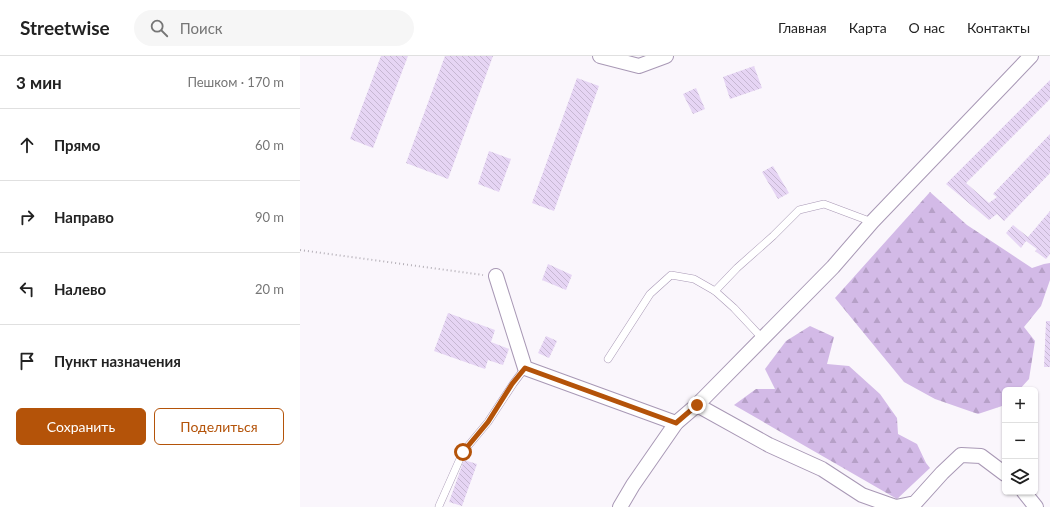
<!DOCTYPE html>
<html lang="ru">
<head>
<meta charset="utf-8">
<style>
	body { margin:0; font-family:Lato,sans-serif; background:#f6f6f6; color:#222 }
	.controls { position:absolute; right:12px; bottom:12px; display:grid; overflow:hidden; border-radius:6px; box-shadow:0 1px 3px #0004 }
	.controls button { width:36px; height:36px; display:grid; place-items:center; padding:0; border:0; border-bottom:1px solid #e0e0e0; background:#fff; color:#222; font:20px sans-serif }
	.stop { position:absolute; width:12px; height:12px; margin:-9px; border:3px solid #b45309; border-radius:50%; background:#fff }
	.stop.end { background:#b45309; border-color:#fff; box-shadow:0 1px 4px #0008 }
	.list { margin:0; padding:0; list-style:none }
	h2 { display:flex; justify-content:space-between; align-items:center; height:52px; margin:0; padding:0 16px; font-size:17px }
	h2 small { font-size:13px; font-weight:400; color:#767676 }
	.list li { display:grid; grid-template-columns:26px 1fr auto; gap:12px; align-items:center; box-sizing:border-box; height:72px; padding:0 16px; border-top:1px solid #e0e0e0 }
	.list b { display:block; font-size:15px; white-space:nowrap }
	.list em { font-size:13px; font-style:normal; color:#767676 }
	.actions { display:flex; gap:8px; padding:12px 16px }
	.actions a { flex:1; padding:9px 0; border:1px solid #b45309; border-radius:6px; text-align:center; font-size:14px; color:#b45309 }
	.actions .main { background:#b45309; color:#fff }
	.icon { flex:none; width:22px; height:22px; fill:none; stroke:currentColor; stroke-width:2; stroke-linecap:round; stroke-linejoin:round }
	.map { position:relative; flex:none; width:750px; height:451px; overflow:hidden }
	header { display:flex; align-items:center; gap:24px; box-sizing:border-box; height:56px; padding:0 20px; background:#fff; border-bottom:1px solid #e0e0e0 }
	header strong { font-size:19px }
	nav { display:flex; gap:22px; margin-inline-start:auto; font-size:14px }
	.search { width:280px; height:36px; background:#f6f6f6; display:flex; align-items:center; gap:10px; box-sizing:border-box; padding:0 14px; border-radius:22px; color:#767676; font-size:15px }
	main { display:flex }
	aside { flex:1; background:#fff }
	.map>svg:first-child { display:block }
	.forest { fill:url(#forest-firs) }
	.building { fill:url(#building-back-hatch) }
	.lines { fill:none; stroke-linecap:round; stroke-linejoin:round }
	.lane-casing { stroke:#a898b5; stroke-width:8 }
	.street-casing { stroke:#a898b5; stroke-width:16 }
	.path { stroke:#b4afb7; stroke-width:2; stroke-dasharray:1 3; stroke-linecap:butt }
	.lane { stroke:#fff; stroke-width:7 }
	.street { stroke:#fff; stroke-width:14 }
	.route { stroke:#b45309; stroke-width:5 }
</style>
</head>
<body>
<header>
<strong>Streetwise</strong>
<div class="search"><svg class="icon" aria-label="search" viewBox="0 0 24 24"><circle cx="10" cy="10" r="6"/><path d="M15 15l6 6"/></svg>Поиск</div>
<nav><a>Главная</a><a>Карта</a><a>О нас</a><a>Контакты</a></nav>
</header>
<main>
<aside>
<h2>3 мин<small>Пешком · 170 m</small></h2>
<ul class="list">
<li><svg class="icon" aria-label="ahead" viewBox="0 0 24 24"><path d="M12 20V5M6 11l6-6 6 6"/></svg><div><b>Прямо</b></div><em>60 m</em></li>
<li><svg class="icon" aria-label="right" viewBox="0 0 24 24"><path d="M7 20v-9h11M14 6l5 5-5 5"/></svg><div><b>Направо</b></div><em>90 m</em></li>
<li><svg class="icon" aria-label="left" viewBox="0 0 24 24"><path d="M17 20v-9H6M10 6l-5 5 5 5"/></svg><div><b>Налево</b></div><em>20 m</em></li>
<li><svg class="icon" aria-label="arrive" viewBox="0 0 24 24"><path d="M6 21V4h12l-3 4 3 4H6"/></svg><div><b>Пункт назначения</b></div></li>
</ul>
<div class="actions"><a class="main">Сохранить</a><a>Поделиться</a></div>
</aside>
<div class="map">
<svg width="750" height="451" viewBox="0 0 750 451">
	<defs>
		<pattern id="forest-firs" width="22" height="20" patternUnits="userSpaceOnUse"><rect width="22" height="20" fill="#d3bae7"/><path d="M5 1l3.5 6h-7zM16 11l3.5 6h-7z" fill="#b6a0c7"/></pattern>
		<pattern id="building-back-hatch" width="6" height="6" patternUnits="userSpaceOnUse"><rect width="6" height="6" fill="#e6d5f4"/><path d="M-1 5l2 2M0 0l6 6M5-1l2 2" fill="none" stroke="#c6b7d2"/></pattern>
	</defs>
	<rect width="100%" height="100%" fill="#faf6fc"/>
	<!-- forest -->
	<g class="forest">
		<path d="M630 136 667 169 732 212 744 208 750 207V224L741 250 724 271 735 285 729 323 719 334H705V349L678 358 635 343 604 326 535 242Z"/>
		<path d="M510 270 534 281 527 308 549 310 580 338 597 362 598 378 617 388 626 407 630 412 597 443 434 349 456 333H475L465 313 486 285Z"/>
	</g>
	<!-- building -->
	<g class="building">
		<path d="M81 0H108L73 92 50 83Z"/>
		<path d="M145 0H193L148 123 106 107Z"/>
		<path d="M454 10 462 32 430 43 423 21Z"/>
		<path d="M277 22 299 30 254 155 232 147Z"/>
		<path d="M750 24V43L666 127 689 147 697 141 693 138 750 78V117L704 165 697 158 689 164 646 128Z"/>
		<path d="M396 32 405 53 393 58 383 38Z"/>
		<path d="M189 95 211 103 199 136 178 128Z"/>
		<path d="M473 110 489 137 478 143 462 116Z"/>
		<path d="M750 155V198L746 203 735 195 737 193 726 185 721 192 706 177 713 169 728 181Z"/>
		<path d="M248 208 272 219 266 234 242 224Z"/>
		<path d="M148 257 195 274 191 286 209 293 203 309 188 304 185 313 134 295Z"/>
		<path d="M746 265H750V311H744Z"/>
		<path d="M246 280 257 285 249 302 238 297Z"/>
		<path d="M164 404 177 408 162 450 149 446Z"/>
	</g>
	<g class="lines">
		<defs>
			<g id="lane">
				<path d="M415 235 437 212 473 180 499 154 524 148 572 166"/>
				<path d="M308 303 350 238 371 219 394 223 415 235 434 252 463 283"/>
				<path d="M139 450 163 396 188 366 213 328 225 312"/>
			</g>
			<g id="street">
				<path d="M300 0 339 10 366 0"/>
				<path d="M196 220 225 312 376 367"/>
				<path d="M397 349 469 389 522 413 562 439 596 451 615 447 642 417 661 399 681 400 705 418"/>
				<path d="M724 436 736 451"/>
				<path d="M320 451 333 429 376 367 397 349 533 211 572 166 731 0"/>
			</g>
		</defs>
		<!-- lane casing -->
		<use href="#lane" class="lane-casing"/>
		<!-- street casing -->
		<use href="#street" class="street-casing"/>
		<!-- path -->
		<path class="path" d="M0 194 183 219"/>
		<!-- lane -->
		<use href="#lane" class="lane"/>
		<!-- street -->
		<use href="#street" class="street"/>
	</g>
	<g class="lines">
		<!-- route -->
		<path class="route" d="M163 396 188 366 212 328 225 312 376 367 397 349"/>
	</g>
</svg>
<div class="controls">
<button>+</button>
<button>−</button>
<button><svg class="icon" aria-label="layers" viewBox="0 0 24 24"><path d="M12 4l9 5-9 5-9-5zM3 14l9 5 9-5"/></svg></button>
</div>
<div class="stop" style="left:163px;top:396px"></div>
<div class="stop end" style="left:397px;top:349px"></div>
</div>
</main>
</body>
</html>
